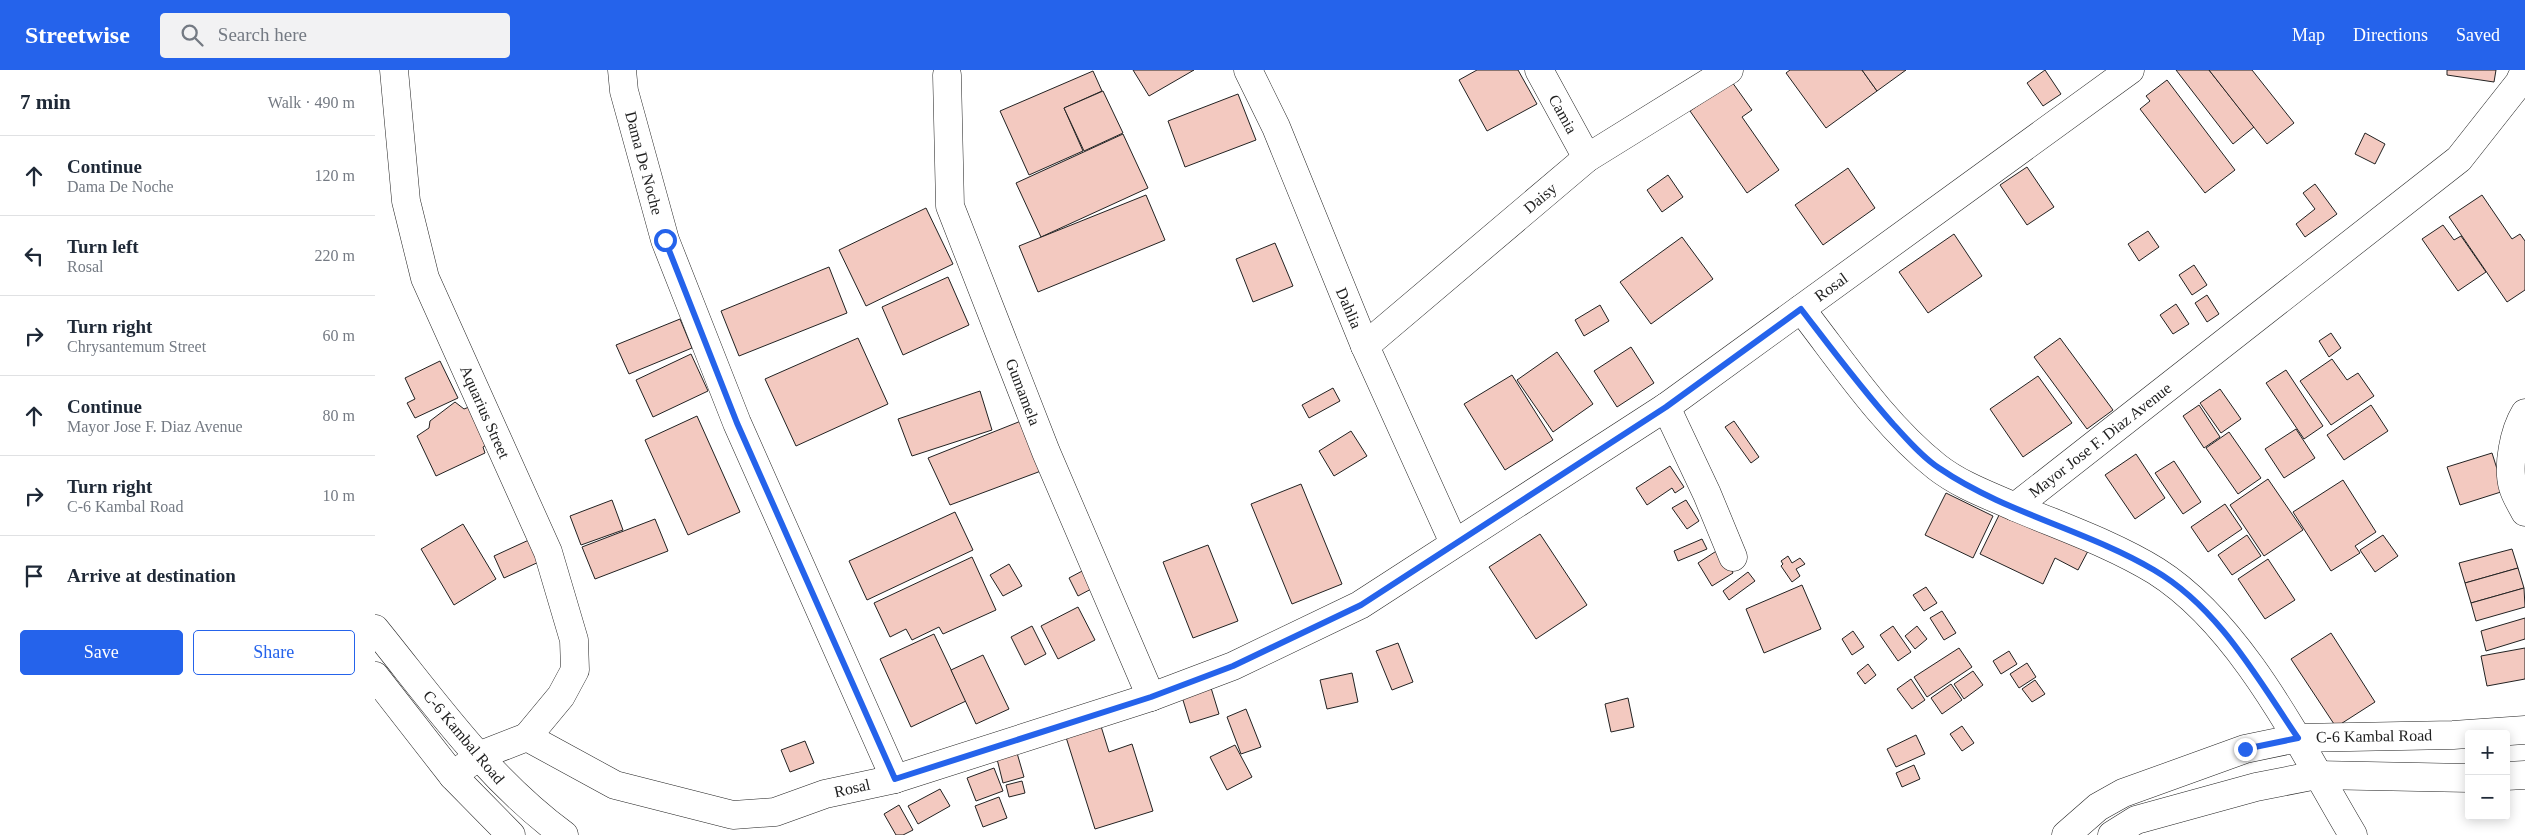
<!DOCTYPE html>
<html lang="en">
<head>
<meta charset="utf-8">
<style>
	body { margin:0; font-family:"Times New Roman",serif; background:#f2f2f3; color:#1f2937 }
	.controls { position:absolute; right:15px; bottom:15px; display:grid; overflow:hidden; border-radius:5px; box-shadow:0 2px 12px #0003 }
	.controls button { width:45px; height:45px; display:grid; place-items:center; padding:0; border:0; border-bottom:1px solid #e0e1e3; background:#fff; color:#1f2937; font:25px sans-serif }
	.stop { position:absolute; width:15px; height:15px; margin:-11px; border:4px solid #2563eb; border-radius:50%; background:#fff }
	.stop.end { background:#2563eb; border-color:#fff; box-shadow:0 1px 5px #0008 }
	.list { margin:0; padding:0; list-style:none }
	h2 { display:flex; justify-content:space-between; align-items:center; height:65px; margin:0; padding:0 20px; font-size:21px }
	h2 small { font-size:16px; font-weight:400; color:#747a83 }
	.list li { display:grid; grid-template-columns:32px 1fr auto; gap:15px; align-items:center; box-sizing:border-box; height:80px; padding:0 20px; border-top:1px solid #e0e1e3 }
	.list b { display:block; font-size:19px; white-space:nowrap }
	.list p { margin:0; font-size:16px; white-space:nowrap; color:#747a83 }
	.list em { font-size:16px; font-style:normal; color:#747a83 }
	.actions { display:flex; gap:10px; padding:15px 20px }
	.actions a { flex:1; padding:11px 0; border:1px solid #2563eb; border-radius:5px; text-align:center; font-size:18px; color:#2563eb }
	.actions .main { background:#2563eb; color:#fff }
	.icon { flex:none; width:28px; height:28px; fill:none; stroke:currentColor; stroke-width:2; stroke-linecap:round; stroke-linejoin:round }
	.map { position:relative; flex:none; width:2150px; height:765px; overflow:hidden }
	header { display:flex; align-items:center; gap:30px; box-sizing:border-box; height:70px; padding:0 25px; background:#2563eb; color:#fff }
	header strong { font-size:24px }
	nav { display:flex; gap:28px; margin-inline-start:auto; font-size:18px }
	.search { width:350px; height:45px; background:#f2f2f3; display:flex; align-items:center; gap:12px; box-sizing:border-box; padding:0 18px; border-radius:5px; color:#747a83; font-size:19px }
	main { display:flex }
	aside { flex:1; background:#fff }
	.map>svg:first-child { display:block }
	.building { fill:#f3c9c0; stroke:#222 }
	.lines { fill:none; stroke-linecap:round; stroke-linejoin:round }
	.street-casing { stroke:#222; stroke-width:29 }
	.secondary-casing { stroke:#222; stroke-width:29 }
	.street { stroke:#fff; stroke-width:28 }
	.secondary { stroke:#fff; stroke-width:28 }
	.route { stroke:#2563eb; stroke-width:6 }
	.labels { text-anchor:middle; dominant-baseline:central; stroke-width:4; stroke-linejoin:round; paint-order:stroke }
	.street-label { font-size:16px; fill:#222; stroke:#fff }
</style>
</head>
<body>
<header>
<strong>Streetwise</strong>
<div class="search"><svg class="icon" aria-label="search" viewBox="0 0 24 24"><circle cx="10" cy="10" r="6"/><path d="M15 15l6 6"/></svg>Search here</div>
<nav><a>Map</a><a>Directions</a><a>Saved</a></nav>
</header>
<main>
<aside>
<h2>7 min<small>Walk · 490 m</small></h2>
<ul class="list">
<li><svg class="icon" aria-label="ahead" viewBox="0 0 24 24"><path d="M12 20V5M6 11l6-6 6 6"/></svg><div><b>Continue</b><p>Dama De Noche</p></div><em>120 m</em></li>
<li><svg class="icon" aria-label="left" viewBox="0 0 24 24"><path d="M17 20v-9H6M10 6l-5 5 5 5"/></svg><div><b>Turn left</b><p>Rosal</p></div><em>220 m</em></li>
<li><svg class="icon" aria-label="right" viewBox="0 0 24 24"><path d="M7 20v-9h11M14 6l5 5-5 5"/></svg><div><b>Turn right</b><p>Chrysantemum Street</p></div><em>60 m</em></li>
<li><svg class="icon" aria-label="ahead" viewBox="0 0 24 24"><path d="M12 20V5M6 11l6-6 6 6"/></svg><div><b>Continue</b><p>Mayor Jose F. Diaz Avenue</p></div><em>80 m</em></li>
<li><svg class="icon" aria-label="right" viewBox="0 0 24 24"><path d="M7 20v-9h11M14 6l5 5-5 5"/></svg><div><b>Turn right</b><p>C-6 Kambal Road</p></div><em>10 m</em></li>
<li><svg class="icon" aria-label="arrive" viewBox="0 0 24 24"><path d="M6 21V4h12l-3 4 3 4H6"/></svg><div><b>Arrive at destination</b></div></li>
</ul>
<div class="actions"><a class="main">Save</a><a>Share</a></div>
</aside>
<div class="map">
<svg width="2150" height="765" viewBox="0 0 2150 765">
	<rect width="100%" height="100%" fill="#fff"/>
	<!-- building -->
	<g class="building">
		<path d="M758 0H819L774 26Z"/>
		<path d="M1102 0H1143L1162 34 1112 61 1084 10Z"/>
		<path d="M1415 0H1487L1502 21 1451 58 1411 3Z"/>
		<path d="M1487 0H1531L1502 21Z"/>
		<path d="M1670 0 1686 24 1668 36 1652 13Z"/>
		<path d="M1801 0H1834L1879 57 1858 74Z"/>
		<path d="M1834 0H1877L1919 53 1892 74Z"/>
		<path d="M2072 0H2121L2119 12 2072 5Z"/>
		<path d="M718 1 727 21 689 38 708 81 654 105 625 41Z"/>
		<path d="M1792 10 1860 100 1830 123 1765 39 1775 31 1771 26Z"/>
		<path d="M1357 12 1377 40 1367 47 1404 100 1372 123 1315 41Z"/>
		<path d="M728 21 748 63 709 81 689 38Z"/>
		<path d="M863 24 881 70 810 97 793 51Z"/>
		<path d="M1990 63 2010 74 2000 94 1980 84Z"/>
		<path d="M748 64 773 118 666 167 641 113Z"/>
		<path d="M1652 97 1679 137 1652 155 1625 115Z"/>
		<path d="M1473 98 1500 138 1448 175 1420 135Z"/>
		<path d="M1293 105 1308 127 1287 142 1272 120Z"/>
		<path d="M1940 114 1962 144 1930 167 1921 154 1940 139 1928 123Z"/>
		<path d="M771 125 790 170 663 222 644 176Z"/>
		<path d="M2107 125 2137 169 2145 164 2150 171V220L2132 232 2074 147Z"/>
		<path d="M551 138 578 194 491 236 464 180Z"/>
		<path d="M2068 155 2079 170 2086 166 2111 202 2083 221 2047 169Z"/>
		<path d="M1773 161 1784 177 1764 191 1753 174Z"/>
		<path d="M1579 164 1607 206 1553 243 1524 202Z"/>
		<path d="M1307 167 1338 209 1276 254 1245 212Z"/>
		<path d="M900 173 918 216 878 232 861 189Z"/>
		<path d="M1819 195 1832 215 1817 225 1804 205Z"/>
		<path d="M454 197 472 243 364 286 346 241Z"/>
		<path d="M573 207 594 255 528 285 507 237Z"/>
		<path d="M1832 225 1844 244 1832 252 1820 233Z"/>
		<path d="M1801 234 1814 254 1798 264 1785 245Z"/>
		<path d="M1225 235 1234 251 1209 266 1200 250Z"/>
		<path d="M305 249 317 278 254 304 241 275Z"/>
		<path d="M1956 263 1966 278 1954 287 1944 271Z"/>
		<path d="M483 268 513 334 421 376 390 309Z"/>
		<path d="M1685 268 1738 340 1712 359 1659 287Z"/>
		<path d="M1256 277 1279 313 1242 337 1219 301Z"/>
		<path d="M1182 282 1218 334 1178 362 1142 310Z"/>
		<path d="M316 284 333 321 278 347 261 310Z"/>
		<path d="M1957 289 1972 310 1983 303 1999 326 1956 355 1925 311Z"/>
		<path d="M65 291 83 328 40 348 32 333 40 329 30 308Z"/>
		<path d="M1911 300 1948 356 1929 369 1891 313Z"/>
		<path d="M1137 305 1178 370 1130 400 1089 334Z"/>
		<path d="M1663 306 1697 353 1648 387 1615 339Z"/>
		<path d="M958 318 965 331 934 348 927 335Z"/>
		<path d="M1845 319 1866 349 1846 363 1825 333Z"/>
		<path d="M605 321 617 360 537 386 523 349Z"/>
		<path d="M80 332 89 339 99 335 121 369 108 377 110 383 61 406 42 366 54 358 55 351Z"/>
		<path d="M1824 335 1845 367 1829 378 1808 346Z"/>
		<path d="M1996 335 2013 361 1969 390 1952 365Z"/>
		<path d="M322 346 365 442 313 465 270 370Z"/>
		<path d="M646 351 666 401 575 435 553 388Z"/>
		<path d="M1359 351 1384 387 1376 393 1350 357Z"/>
		<path d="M1921 359 1940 388 1909 408 1890 379Z"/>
		<path d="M976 361 992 386 959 406 944 381Z"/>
		<path d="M1854 362 1886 408 1863 424 1831 378Z"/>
		<path d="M2117 383 2129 421 2085 435 2072 397Z"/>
		<path d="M1761 384 1790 428 1760 449 1730 405Z"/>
		<path d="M1799 391 1826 432 1808 444 1780 403Z"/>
		<path d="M1295 396 1309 417 1300 423 1297 418 1272 435 1261 418Z"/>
		<path d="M1893 409 1928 460 1889 486 1855 435Z"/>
		<path d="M1968 410 2001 462 1980 476 1985 483 1956 501 1918 442Z"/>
		<path d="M926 414 967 514 917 534 876 434Z"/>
		<path d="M1571 423 1618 446 1598 488 1550 465Z"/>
		<path d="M237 430 248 460 206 475 195 446Z"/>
		<path d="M1311 430 1324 451 1312 459 1297 438Z"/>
		<path d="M1850 434 1867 459 1833 482 1816 457Z"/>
		<path d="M1627 439 1713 481 1703 500 1680 488 1668 514 1605 484Z"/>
		<path d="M580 442 598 480 492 530 474 491Z"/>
		<path d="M280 449 293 481 220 509 207 477Z"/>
		<path d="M88 454 121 509 79 535 46 479Z"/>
		<path d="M1165 464 1212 535 1161 569 1114 497Z"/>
		<path d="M1872 465 1886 486 1857 505 1843 485Z"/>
		<path d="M2008 465 2023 486 2000 502 1985 480Z"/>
		<path d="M156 469 166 491 129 508 119 486Z"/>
		<path d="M1327 469 1332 479 1303 491 1299 481Z"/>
		<path d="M833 475 863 551 818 568 788 492Z"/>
		<path d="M1346 478 1358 503 1337 516 1323 493Z"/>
		<path d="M2137 479 2143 498 2090 513 2084 493Z"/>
		<path d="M1413 486 1417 493 1425 488 1430 494 1421 499 1425 506 1417 512 1406 496 1408 494 1406 491Z"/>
		<path d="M597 487 621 540 568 564 564 557 537 570 531 559 515 567 499 533Z"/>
		<path d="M1893 489 1920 530 1890 549 1863 509Z"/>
		<path d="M634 494 647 516 628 526 615 505Z"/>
		<path d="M2143 498 2149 518 2096 533 2090 513Z"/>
		<path d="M711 499 720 517 703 526 694 508Z"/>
		<path d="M1373 502 1380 511 1354 530 1348 521Z"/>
		<path d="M1427 515 1446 559 1389 583 1371 539Z"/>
		<path d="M1551 517 1562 533 1549 541 1538 525Z"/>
		<path d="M2149 518 2150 537 2101 551 2096 533Z"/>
		<path d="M703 537 720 570 683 589 666 556Z"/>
		<path d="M1567 541 1581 563 1569 570 1555 548Z"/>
		<path d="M2150 548V569L2111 581 2106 561Z"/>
		<path d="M657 556 671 584 650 595 636 567Z"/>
		<path d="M1518 556 1536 582 1523 591 1505 565Z"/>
		<path d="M1542 556 1552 569 1540 579 1530 566Z"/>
		<path d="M1478 561 1489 577 1477 585 1467 569Z"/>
		<path d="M1956 563 2000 632 1961 657 1916 589Z"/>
		<path d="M559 564 591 631 536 657 505 589Z"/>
		<path d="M1023 573 1038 612 1017 620 1001 581Z"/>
		<path d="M1584 578 1597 597 1552 627 1539 607Z"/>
		<path d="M2150 578V609L2112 616 2106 586Z"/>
		<path d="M1634 581 1642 594 1626 604 1618 591Z"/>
		<path d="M608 585 634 639 601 654 576 600Z"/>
		<path d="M1652 593 1661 607 1644 618 1635 604Z"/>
		<path d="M1493 594 1501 605 1490 614 1482 603Z"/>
		<path d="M1598 601 1608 615 1589 629 1579 614Z"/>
		<path d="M977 603 983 632 952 639 945 610Z"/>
		<path d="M833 608 844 644 815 653 804 617Z"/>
		<path d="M1536 609 1550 630 1537 639 1522 619Z"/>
		<path d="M1660 610 1670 624 1657 632 1647 619Z"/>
		<path d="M1576 614 1587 630 1567 644 1556 628Z"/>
		<path d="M1253 628 1259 657 1236 662 1230 634Z"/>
		<path d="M871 639 886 677 866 684 852 647Z"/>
		<path d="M725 653 734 682 757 674 778 741 720 759 690 664Z"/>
		<path d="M1587 656 1599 673 1587 681 1575 664Z"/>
		<path d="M1541 665 1550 684 1521 697 1512 679Z"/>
		<path d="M430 671 439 693 415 702 406 680Z"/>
		<path d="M860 675 877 707 852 720 835 687Z"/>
		<path d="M642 683 649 707 628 713 622 689Z"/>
		<path d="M1539 695 1545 709 1527 717 1521 703Z"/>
		<path d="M619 698 628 721 601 731 592 708Z"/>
		<path d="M647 711 650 723 634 727 631 715Z"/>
		<path d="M565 719 575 736 543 754 533 736Z"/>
		<path d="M624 727 632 748 608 757 600 736Z"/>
		<path d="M524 735 538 760 528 765H521L509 744Z"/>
	</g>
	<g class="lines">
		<defs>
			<g id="street">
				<path d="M19 0 31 131 50 208 173 482 199 570 200 600 186 626 152 667"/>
				<path d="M247 0 249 21 290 170 362 353 520 709"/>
				<path d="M873 0 901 57 990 276 1079 473"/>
				<path d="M1164 0 1212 88"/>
				<path d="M572 5 575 136 671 382 776 627"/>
				<path d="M1426 239C1468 293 1508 354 1562 397 1585 415 1613 425 1640 437"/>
				<path d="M990 276 1212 88 1354 0"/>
				<path d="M1291 337 1332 424 1358 487"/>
				<path d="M2150 343C2139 361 2132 396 2138 417 2140 425 2146 434 2150 442"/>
				<path d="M78 706 103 686 152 667 240 715 358 745 400 742 450 724 520 709 776 627 858 596 985 535 1291 337 1755 0"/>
			</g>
			<g id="secondary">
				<path d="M0 559C60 633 111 707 189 765"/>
				<path d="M0 606 78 706 136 765"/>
				<path d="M2131 706 2150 705"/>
				<path d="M1691 765 1723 737 1748 723 1870 679 1923 668 2078 665 2150 660"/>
				<path d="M1737 765 1761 750 1881 717 1942 705 2094 708"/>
				<path d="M1978 765C1926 678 1868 556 1781 501 1737 474 1687 457 1640 437L2084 89 2144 13 2150 0"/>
			</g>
		</defs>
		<!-- street casing -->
		<use href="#street" class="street-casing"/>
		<!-- secondary casing -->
		<use href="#secondary" class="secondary-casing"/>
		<!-- street -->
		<use href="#street" class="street"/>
		<!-- secondary -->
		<use href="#secondary" class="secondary"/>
	</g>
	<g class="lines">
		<!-- route -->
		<path class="route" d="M290 170 362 353 520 709 776 627 858 596 986 535 1291 337 1426 239C1456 278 1485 317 1518 354 1532 369 1547 387 1564 398 1630 443 1711 460 1779 500 1844 538 1882 608 1923 668L1870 679"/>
	</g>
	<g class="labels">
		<!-- street labels -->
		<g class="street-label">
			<text transform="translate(1188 44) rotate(61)">Camia</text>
			<text transform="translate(269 93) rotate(75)">Dama De Noche</text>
			<text transform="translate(1165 128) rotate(-40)">Daisy</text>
			<text transform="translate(1456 217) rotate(-36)">Rosal</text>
			<text transform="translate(974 238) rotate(67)">Dahlia</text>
			<text transform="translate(648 322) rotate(69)">Gumamela</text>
			<text transform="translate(110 342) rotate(66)">Aquarius Street</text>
			<text transform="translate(1725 370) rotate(-38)">Mayor Jose F. Diaz Avenue</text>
			<text transform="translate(1999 666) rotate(-1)">C-6 Kambal Road</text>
			<text transform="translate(89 667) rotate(50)">C-6 Kambal Road</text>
			<text transform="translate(477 718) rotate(-13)">Rosal</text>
		</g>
	</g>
</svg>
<div class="controls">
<button>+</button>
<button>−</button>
</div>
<div class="stop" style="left:290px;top:170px"></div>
<div class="stop end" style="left:1870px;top:679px"></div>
</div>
</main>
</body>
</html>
